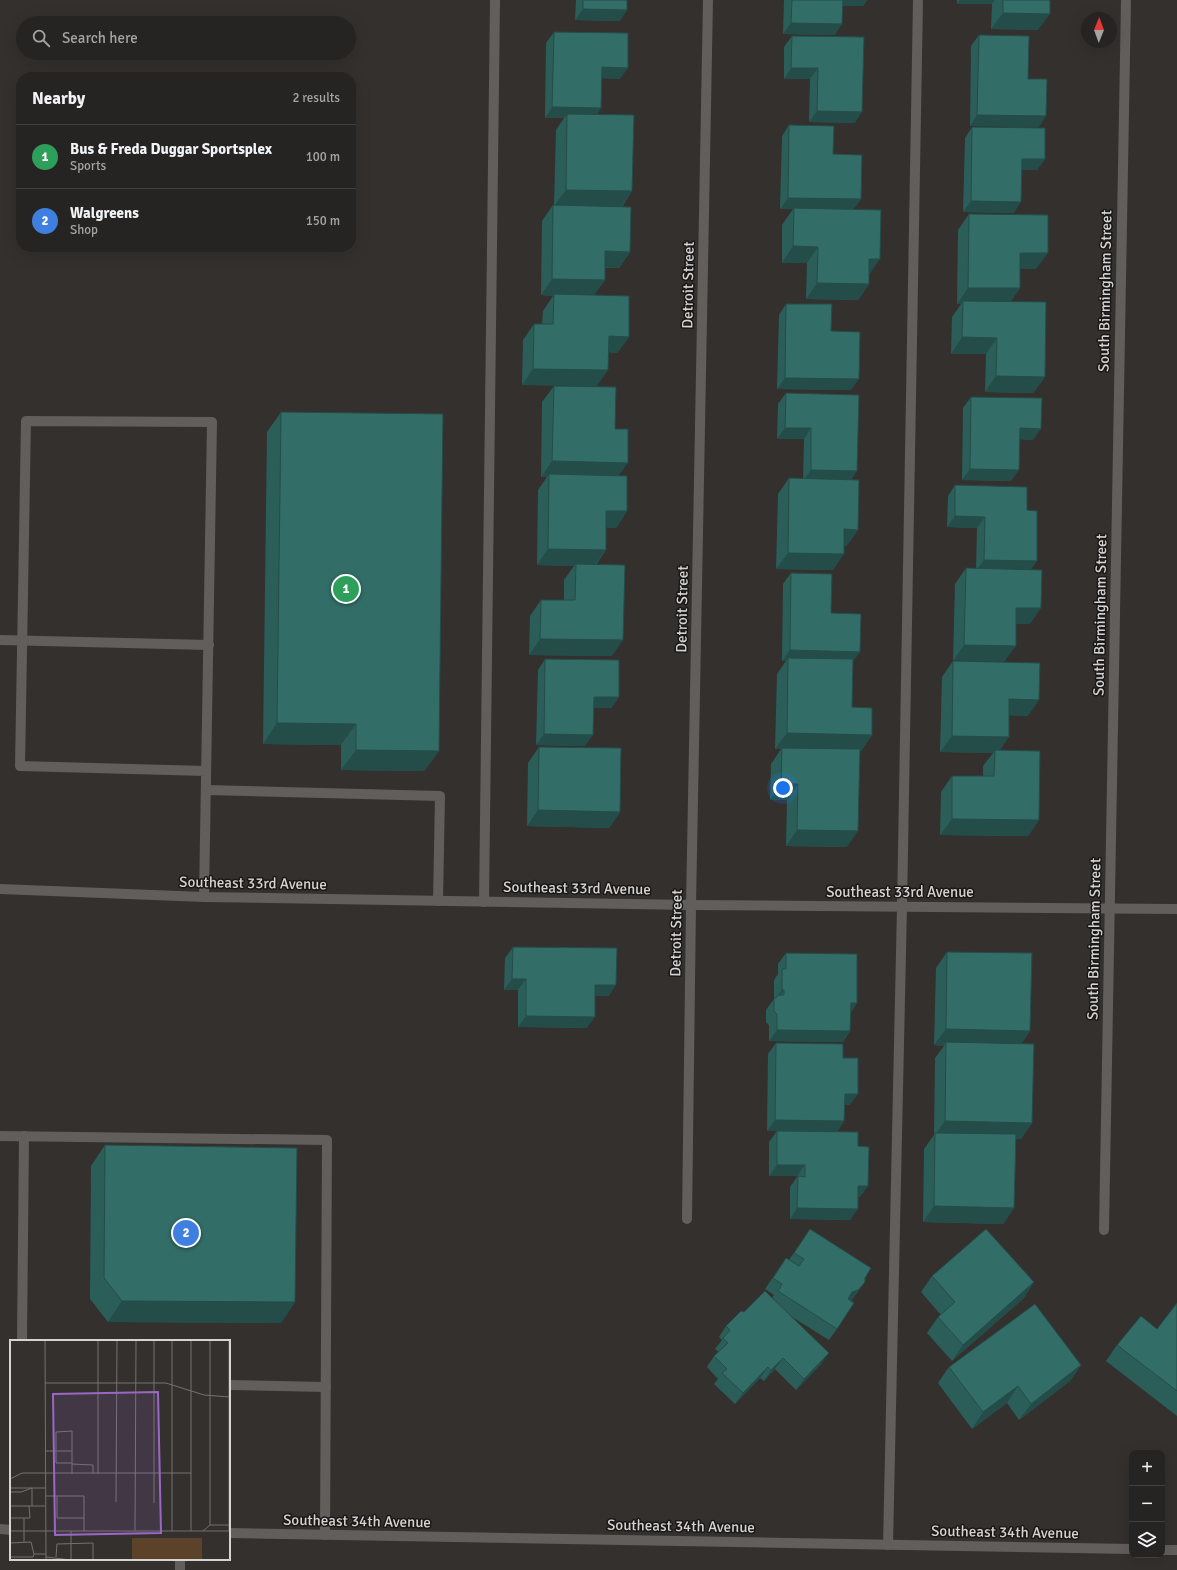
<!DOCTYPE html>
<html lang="en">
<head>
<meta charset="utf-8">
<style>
	body { margin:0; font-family:Signika,sans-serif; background:#2e2c2a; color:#f1f3f6 }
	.controls { position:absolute; right:12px; bottom:12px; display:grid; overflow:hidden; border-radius:8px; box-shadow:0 4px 16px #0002 }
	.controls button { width:36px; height:36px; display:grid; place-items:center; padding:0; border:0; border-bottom:1px solid #424140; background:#262422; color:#f1f3f6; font:20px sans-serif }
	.compass { position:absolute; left:1081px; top:12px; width:36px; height:36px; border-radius:50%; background:#262422; box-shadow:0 4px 16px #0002; rotate:1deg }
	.you { position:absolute; left:783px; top:788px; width:14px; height:14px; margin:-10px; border:3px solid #fff; border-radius:50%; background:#1a73e8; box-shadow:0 0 0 6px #1a73e833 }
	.badge { display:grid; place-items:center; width:26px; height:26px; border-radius:50%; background:#56cec3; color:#fff; font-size:13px; font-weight:700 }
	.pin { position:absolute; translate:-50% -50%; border:2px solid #fff; box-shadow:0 1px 4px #0006 }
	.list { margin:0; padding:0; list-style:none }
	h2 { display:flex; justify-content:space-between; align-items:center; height:52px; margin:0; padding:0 16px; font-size:17px }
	h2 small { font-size:13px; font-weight:400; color:#a4a4a5 }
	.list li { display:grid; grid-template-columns:26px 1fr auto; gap:12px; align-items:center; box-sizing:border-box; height:64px; padding:0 16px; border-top:1px solid #424140 }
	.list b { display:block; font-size:15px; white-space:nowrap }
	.list p { margin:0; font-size:13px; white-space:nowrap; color:#a4a4a5 }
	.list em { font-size:13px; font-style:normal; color:#a4a4a5 }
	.icon { flex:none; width:22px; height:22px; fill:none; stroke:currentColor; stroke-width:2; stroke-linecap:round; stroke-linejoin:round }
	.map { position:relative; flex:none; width:1177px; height:1570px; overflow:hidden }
	.search { position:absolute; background:#262422; box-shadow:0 4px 16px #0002; left:16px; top:16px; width:340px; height:44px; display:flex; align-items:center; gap:10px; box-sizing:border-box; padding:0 14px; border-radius:22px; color:#a4a4a5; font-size:15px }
	.panel { position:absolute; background:#262422; box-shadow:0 4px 16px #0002; left:16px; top:72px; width:340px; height:180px; border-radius:16px }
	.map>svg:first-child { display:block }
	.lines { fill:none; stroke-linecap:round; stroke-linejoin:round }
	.service { stroke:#615e5c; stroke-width:10 }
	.minor { stroke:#615e5c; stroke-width:10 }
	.secondary { stroke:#615e5c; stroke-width:10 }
	.wall { fill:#2c5e59 }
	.shaded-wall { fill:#244c48 }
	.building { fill:#336d67; stroke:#244c48 }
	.labels { text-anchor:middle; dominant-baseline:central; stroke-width:3; stroke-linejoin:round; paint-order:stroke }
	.street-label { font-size:15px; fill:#d6d4d2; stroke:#1a1817 }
	.inset-road { fill:none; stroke:#747270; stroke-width:1 }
	.view { fill:#9b67c6; fill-opacity:0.15; stroke:#9b67c6; stroke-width:2 }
	.inset-edge { fill:none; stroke:#d6d4d2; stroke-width:2 }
</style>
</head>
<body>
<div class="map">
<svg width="1177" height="1570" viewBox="0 0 1177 1570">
	<rect width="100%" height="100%" fill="#33302e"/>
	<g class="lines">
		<!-- service -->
		<g class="service">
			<path d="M0 640 209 645"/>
			<path d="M206 790 440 796 438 901"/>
			<path d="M204 897 212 422 26 421 20 766 206 771"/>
			<path d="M484 902 495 0"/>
			<path d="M0 1136 327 1140 325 1535"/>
			<path d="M22 1341 24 1136"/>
			<path d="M229 1385 326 1387"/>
			<path d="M888 1545 902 907 918 0"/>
			<path d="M180 1570V1559"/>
		</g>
		<!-- minor -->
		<g class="minor">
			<path d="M0 889 204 897 691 905 1177 909"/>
			<path d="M687 1219 691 905 708 0"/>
			<path d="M1104 1230 1126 0"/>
		</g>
		<!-- secondary -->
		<g class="secondary">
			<path d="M0 1529 11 1530"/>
			<path d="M229 1533 1132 1549"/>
			<path d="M1162 1550H1177"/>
		</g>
	</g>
	<!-- wall -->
	<g class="wall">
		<path d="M576 0H627L620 21 575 20Z"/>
		<path d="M784 0H867L863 6H843L835 35 783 34Z"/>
		<path d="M957 0H1050L1038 30 991 29 992 4H957Z"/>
		<path d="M554 32 620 79 602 78 601 108 597 114 632 191 622 207 630 252 619 268H605V280L594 295 629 337 617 353 608 352 597 386 522 385 523 340 534 324H542L543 311 553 296 541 295 542 221 553 205H554L556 130 564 118H545L546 43Z"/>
		<path d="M979 35 1028 79 1039 127 970 126 971 46Z"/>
		<path d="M792 36 864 37 855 123 809 122 810 79H784V47Z"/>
		<path d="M789 125 833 154 861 199 853 210 869 275V284L858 300 806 299 807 263H782V225L793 209H780L782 136Z"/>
		<path d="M972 127 1045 159 1037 170H1022L1014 213 963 212 965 138Z"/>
		<path d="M969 214 1036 269H1020V288L1011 301 1045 377 1033 393 985 392 986 354H951L952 317 961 304H957L958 230Z"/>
		<path d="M786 304 831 331 851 390 777 389 779 315Z"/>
		<path d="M554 386 615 429 619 475 627 511 616 528 606 527V550L596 565 612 656 529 655 530 616 541 600H564V580L574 566 537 565 538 490 547 477H541L542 402Z"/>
		<path d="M786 393 851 479 847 546H844L833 570 776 569 778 494 789 478 803 479 804 439H777L778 404Z"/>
		<path d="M971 397 1033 440 1019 439 1011 481 962 480 963 408Z"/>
		<path d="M281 412 439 751 424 771 341 770V745L263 744 267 432Z"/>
		<path d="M955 485 1027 510 1037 561 1030 570V624H1016L953 661 955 584 966 568 976 569 977 528 947 527 948 496Z"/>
		<path d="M791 573 831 613 853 662 852 707 872 735 861 751H860L847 847 786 846 787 800H770L771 764 781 749H775L777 674 786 661H782L783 584Z"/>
		<path d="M545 659 619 697 611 708H594L585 746 536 745 538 670Z"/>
		<path d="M953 661 1028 716 1009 715 999 750 1039 820 1028 836 940 835 941 792 952 776H983V766L993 753 940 752 942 677Z"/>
		<path d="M539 747 620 812 609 828 527 826 528 763Z"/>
		<path d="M513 947 609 996H595L587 1028 518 1027V990H504L505 958Z"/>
		<path d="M947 952 1030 1031 1021 1044 1032 1123 1021 1139H1016L1014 1208 1003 1224 923 1222 924 1149 934 1135 935 1058 944 1046 934 1045 936 968Z"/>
		<path d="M786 953 857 1003 851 1012 850 1031 843 1042 769 1041V1025L766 1022V1010L774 999V980L778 974V964Z"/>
		<path d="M776 1043 843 1058 850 1105H845L844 1121 837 1132 858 1146 860 1197H858L850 1220 790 1219V1187L797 1177V1176H769V1142L777 1131H767L768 1054Z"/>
		<path d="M105 1145 295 1302 281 1323 108 1322 90 1299 91 1166Z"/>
		<path d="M810 1229 865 1278V1282L857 1293 851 1301 837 1329 829 1340 789 1315 821 1364 796 1390 775 1369 764 1381 760 1378 735 1404 714 1384 718 1379 707 1367 714 1356 719 1352 715 1349 722 1340 719 1337 726 1326 744 1312 772 1298 774 1295 765 1289 786 1258 789 1260Z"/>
		<path d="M932 1276 1034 1282 1023 1299 952 1361 927 1333 938 1317 941 1315 921 1292Z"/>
		<path d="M1177 1303V1416L1106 1361 1117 1345 1157 1329Z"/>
		<path d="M1081 1365 1070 1381 1019 1420 1007 1403 972 1429 938 1383 949 1367Z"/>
	</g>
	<!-- shaded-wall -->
	<g class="shaded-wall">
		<path d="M839 0H867L863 6H835Z"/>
		<path d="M960 0H995L992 4H957Z"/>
		<path d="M583 9 627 10 620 21 575 20Z"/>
		<path d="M1003 13 1050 14 1038 30 991 29Z"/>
		<path d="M791 23 842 24 835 35 783 34Z"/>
		<path d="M602 67 628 68 620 79 594 78Z"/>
		<path d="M791 68H818L810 79H784Z"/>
		<path d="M552 107 601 108 594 119 567 114 564 118H545Z"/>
		<path d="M817 111 862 112 855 123 809 122Z"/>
		<path d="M977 115 1046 116 1039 127 970 126Z"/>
		<path d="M1022 159H1045L1037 170H1014Z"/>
		<path d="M566 190 632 191 621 207 554 206Z"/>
		<path d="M788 198 861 199 853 210 780 209Z"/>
		<path d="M971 201 1021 202 1014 213 963 212Z"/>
		<path d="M793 246 818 247 807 263H782Z"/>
		<path d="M605 251 630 252 619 268 594 267Z"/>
		<path d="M1020 253H1048L1036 269H1009Z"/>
		<path d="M869 259H880L869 275Z"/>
		<path d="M552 279 605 280 593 296 554 294 553 296 541 295Z"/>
		<path d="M817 283 869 284 858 300 806 299Z"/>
		<path d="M968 288H1020L1008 305 963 301 961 304H957Z"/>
		<path d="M609 336 629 337 617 353 597 352Z"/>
		<path d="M962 337 997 338 986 354H951Z"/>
		<path d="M533 369 608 370 597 386 522 385Z"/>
		<path d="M996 376 1045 377 1033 393 985 392Z"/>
		<path d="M785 378 859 379 851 390 777 389Z"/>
		<path d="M785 428H811L804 439H777Z"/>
		<path d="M1020 428 1041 429 1033 440 1012 439Z"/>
		<path d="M552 461 628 463 616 479 549 474 547 477H541Z"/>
		<path d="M970 469 1019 470 1011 481 962 480Z"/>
		<path d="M811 470 857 471 850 482 803 481Z"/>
		<path d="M606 511H627L616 528 595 527Z"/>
		<path d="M955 516 985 517 977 528 947 527Z"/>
		<path d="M844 529 858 530 847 546 833 545Z"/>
		<path d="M548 549 606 550 594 566 576 564 574 566 537 565Z"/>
		<path d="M788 553 844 554 833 570 776 569Z"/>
		<path d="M984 560 1037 561 1029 572 976 571Z"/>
		<path d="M1016 608H1041L1030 624H1005Z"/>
		<path d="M540 639 623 640 612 656 529 655Z"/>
		<path d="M964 645 1016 646 1004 662 953 661Z"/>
		<path d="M790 650 860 652 852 663 788 658 786 661H782Z"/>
		<path d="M594 697H619L611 708H586Z"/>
		<path d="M1009 699 1039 700 1028 716 998 715Z"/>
		<path d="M277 723 356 724 341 745 263 744Z"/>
		<path d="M787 733 872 735 861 751 782 749V748L781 749H775Z"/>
		<path d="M544 734 593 735 585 746 536 745Z"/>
		<path d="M952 736 1009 737 998 753 995 750 993 753 940 752Z"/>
		<path d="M356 750 439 751 424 771 341 770Z"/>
		<path d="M781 784H798L787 800H770Z"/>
		<path d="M538 810 620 812 609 828 527 826Z"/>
		<path d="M952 819 1039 820 1028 836 940 835Z"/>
		<path d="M797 830 858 831 847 847 786 846Z"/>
		<path d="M512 979H526L518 990H504Z"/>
		<path d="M595 985H616L609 996H587Z"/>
		<path d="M782 990H784L776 1001H774Z"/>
		<path d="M851 1003H857L849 1014Z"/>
		<path d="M526 1016 595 1017 587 1028 518 1027Z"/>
		<path d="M946 1029 1030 1031 1019 1047 946 1042 944 1046 934 1045Z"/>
		<path d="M777 1030 850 1031 843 1042 769 1041Z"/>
		<path d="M845 1094H858L850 1105H837Z"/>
		<path d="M775 1120 844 1121 837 1132 767 1131Z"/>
		<path d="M945 1121 1032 1123 1021 1139 935 1137V1135Z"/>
		<path d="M777 1165H805L797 1176H769Z"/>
		<path d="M858 1186H868L860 1197H851Z"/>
		<path d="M934 1206 1014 1208 1003 1224 923 1222Z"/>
		<path d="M797 1208 858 1209 850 1220 790 1219Z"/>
		<path d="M865 1282 857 1293 851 1301 845 1303 852 1292Z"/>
		<path d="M1034 1282 1023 1299 952 1361 963 1345Z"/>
		<path d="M122 1301 295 1302 281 1323 108 1322Z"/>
		<path d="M829 1353 821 1364 796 1390 804 1379Z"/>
		<path d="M783 1358 775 1369 764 1381 771 1370Z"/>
		<path d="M1081 1365 1070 1381 1019 1420 1031 1404Z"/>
		<path d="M768 1367 760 1378 735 1404 743 1393Z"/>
		<path d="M1018 1386 1007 1403 972 1429 983 1412Z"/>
	</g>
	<!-- building -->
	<g class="building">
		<path d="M583 0H627V10L583 9Z"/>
		<path d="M792 0H843L842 24 791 23Z"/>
		<path d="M1003 0H1050V14L1003 13Z"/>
		<path d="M554 32 628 33V68L602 67 601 108 552 107Z"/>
		<path d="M979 35 1029 36 1028 79H1047L1046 116 977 115Z"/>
		<path d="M792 36 864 37 862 112 817 111 818 68H791Z"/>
		<path d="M567 114 634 115 632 191 566 190Z"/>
		<path d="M789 125 834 126 833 154 862 155 861 199 788 198Z"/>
		<path d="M972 127 1045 128V159H1022L1021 202 971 201Z"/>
		<path d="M553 205 631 207 630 252 605 251V280L552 279Z"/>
		<path d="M794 208 881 210 880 259H869V284L817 283 818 247 793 246Z"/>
		<path d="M969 214 1048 215V253H1020V288H968Z"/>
		<path d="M554 294 629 296V337L609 336 608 370 533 369 534 324H553Z"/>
		<path d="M963 301 1046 302 1045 377 996 376 997 338 962 337Z"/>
		<path d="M786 304H832L831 331 860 332 859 379 785 378Z"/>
		<path d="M554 386 616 387 615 429H628V463L552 461Z"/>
		<path d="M786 393 859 395 857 471 811 470V428H785Z"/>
		<path d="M971 397 1042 398 1041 429 1020 428 1019 470 970 469Z"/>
		<path d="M281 412 443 414 439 751 356 750V724L277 723Z"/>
		<path d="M549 474 627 476V511H606V550L548 549Z"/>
		<path d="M789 478 859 480 858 530 844 529V554L788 553Z"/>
		<path d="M955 485 1027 487V510L1037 511V561L984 560 985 517 955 516Z"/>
		<path d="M576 564 625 565 623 640 540 639 541 600H575Z"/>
		<path d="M966 568 1042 570 1041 608H1016V646L964 645Z"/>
		<path d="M791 573 832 574 831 613 861 614 860 652 790 650Z"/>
		<path d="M788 658 853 659 852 707 872 708V735L787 733Z"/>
		<path d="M545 659 619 660V697H594L593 735 544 734Z"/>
		<path d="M953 661 1040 663 1039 700 1009 699V737L952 736Z"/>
		<path d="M539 747 621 748 620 812 538 810Z"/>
		<path d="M782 748 860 749 858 831 797 830 798 784H781Z"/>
		<path d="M995 750 1040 751 1039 820 952 819V776H994Z"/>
		<path d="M513 947 617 948 616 985H595V1017L526 1016V979H512Z"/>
		<path d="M947 952 1032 953 1030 1031 946 1029Z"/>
		<path d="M786 953 857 954V1003H851L850 1031 777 1030V1014L774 1011V999L779 995H784V990H782V969H786Z"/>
		<path d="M946 1042 1034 1044 1032 1123 945 1121Z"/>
		<path d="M776 1043 843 1044V1058H858V1094H845L844 1121 775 1120Z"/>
		<path d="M777 1131 858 1132V1146L869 1147 868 1186H858V1209L797 1208 798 1176 805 1177V1165H777Z"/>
		<path d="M935 1133 1016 1134 1014 1208 934 1206Z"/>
		<path d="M105 1145 297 1148 295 1302 122 1301 104 1278Z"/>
		<path d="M810 1229 871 1268 865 1278V1282L858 1290 852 1292 848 1299 854 1303 837 1329 778 1291 782 1284 773 1278 786 1258 799 1266 804 1259 794 1253Z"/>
		<path d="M986 1229 1034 1282 963 1345 938 1317 955 1302 932 1276Z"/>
		<path d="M765 1291 829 1353 804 1379 783 1358 771 1370 768 1367 743 1393 722 1373 727 1369 714 1356 728 1343 723 1338 730 1330 726 1326 741 1311 744 1312Z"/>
		<path d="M1177 1303V1391L1117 1345 1141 1316 1157 1329Z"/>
		<path d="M1035 1304 1081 1365 1031 1404 1018 1386 983 1412 949 1367Z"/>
	</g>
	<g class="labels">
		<!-- street labels -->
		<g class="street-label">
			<text transform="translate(688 285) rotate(-89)">Detroit Street</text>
			<text transform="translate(1105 291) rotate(-89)">South Birmingham Street</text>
			<text transform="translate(682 609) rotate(-89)">Detroit Street</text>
			<text transform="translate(1100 615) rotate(-89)">South Birmingham Street</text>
			<text transform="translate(253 883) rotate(1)">Southeast 33rd Avenue</text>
			<text transform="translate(577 888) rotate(1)">Southeast 33rd Avenue</text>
			<text x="900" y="892">Southeast 33rd Avenue</text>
			<text transform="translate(676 933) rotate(-89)">Detroit Street</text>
			<text transform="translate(1094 939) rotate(-89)">South Birmingham Street</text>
			<text transform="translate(357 1521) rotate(1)">Southeast 34th Avenue</text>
			<text transform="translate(681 1526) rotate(1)">Southeast 34th Avenue</text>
			<text transform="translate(1005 1532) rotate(1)">Southeast 34th Avenue</text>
		</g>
	</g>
	<!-- overview -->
	<g transform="translate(10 1340)">
		<rect width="220" height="220" fill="#33302e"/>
		<path d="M122 198H192V220H122Z" fill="#5d422a"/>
		<path class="inset-road" d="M35 0 36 220M144 0V163M181 0V191M200 0V185M219 0V191M35 43H156L194 55 220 57M35 111H62M62 123H46V92L62 91V134M62 124 83 125V134M88 134V0M0 139 12 133H181M0 148H35M0 152H11L22 148V166M35 156H74V191M47 156V178H74M106 162 107 0M0 166H35M0 178H14V202M14 178H20L19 166M0 191H220M61 191V220H79M125 191 126 0M162 191V0M193 191 200 185H220M0 203 21 202 24 214H36M0 217H23L24 214M36 217 61 220M46 217 47 204 83 203V220"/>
		<path class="view" d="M148 52 151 193 45 195 43 54Z"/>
		<rect width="220" height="220" class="inset-edge"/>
	</g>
</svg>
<div class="controls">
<button>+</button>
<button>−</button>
<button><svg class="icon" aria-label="layers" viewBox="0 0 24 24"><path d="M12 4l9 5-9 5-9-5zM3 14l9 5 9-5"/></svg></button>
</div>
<svg class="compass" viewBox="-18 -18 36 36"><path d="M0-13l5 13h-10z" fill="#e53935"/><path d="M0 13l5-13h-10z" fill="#a4a4a5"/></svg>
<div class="you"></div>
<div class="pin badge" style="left:346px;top:589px;background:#2e9e5b">1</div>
<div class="pin badge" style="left:186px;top:1233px;background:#3f7fe0">2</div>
<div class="search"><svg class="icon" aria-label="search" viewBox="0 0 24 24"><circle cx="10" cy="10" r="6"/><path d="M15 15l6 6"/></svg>Search here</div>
<section class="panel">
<h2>Nearby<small>2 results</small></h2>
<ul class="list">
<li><span class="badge" style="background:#2e9e5b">1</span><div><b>Bus &amp; Freda Duggar Sportsplex</b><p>Sports</p></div><em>100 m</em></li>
<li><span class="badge" style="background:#3f7fe0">2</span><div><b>Walgreens</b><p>Shop</p></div><em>150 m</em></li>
</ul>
</section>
</div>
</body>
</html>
